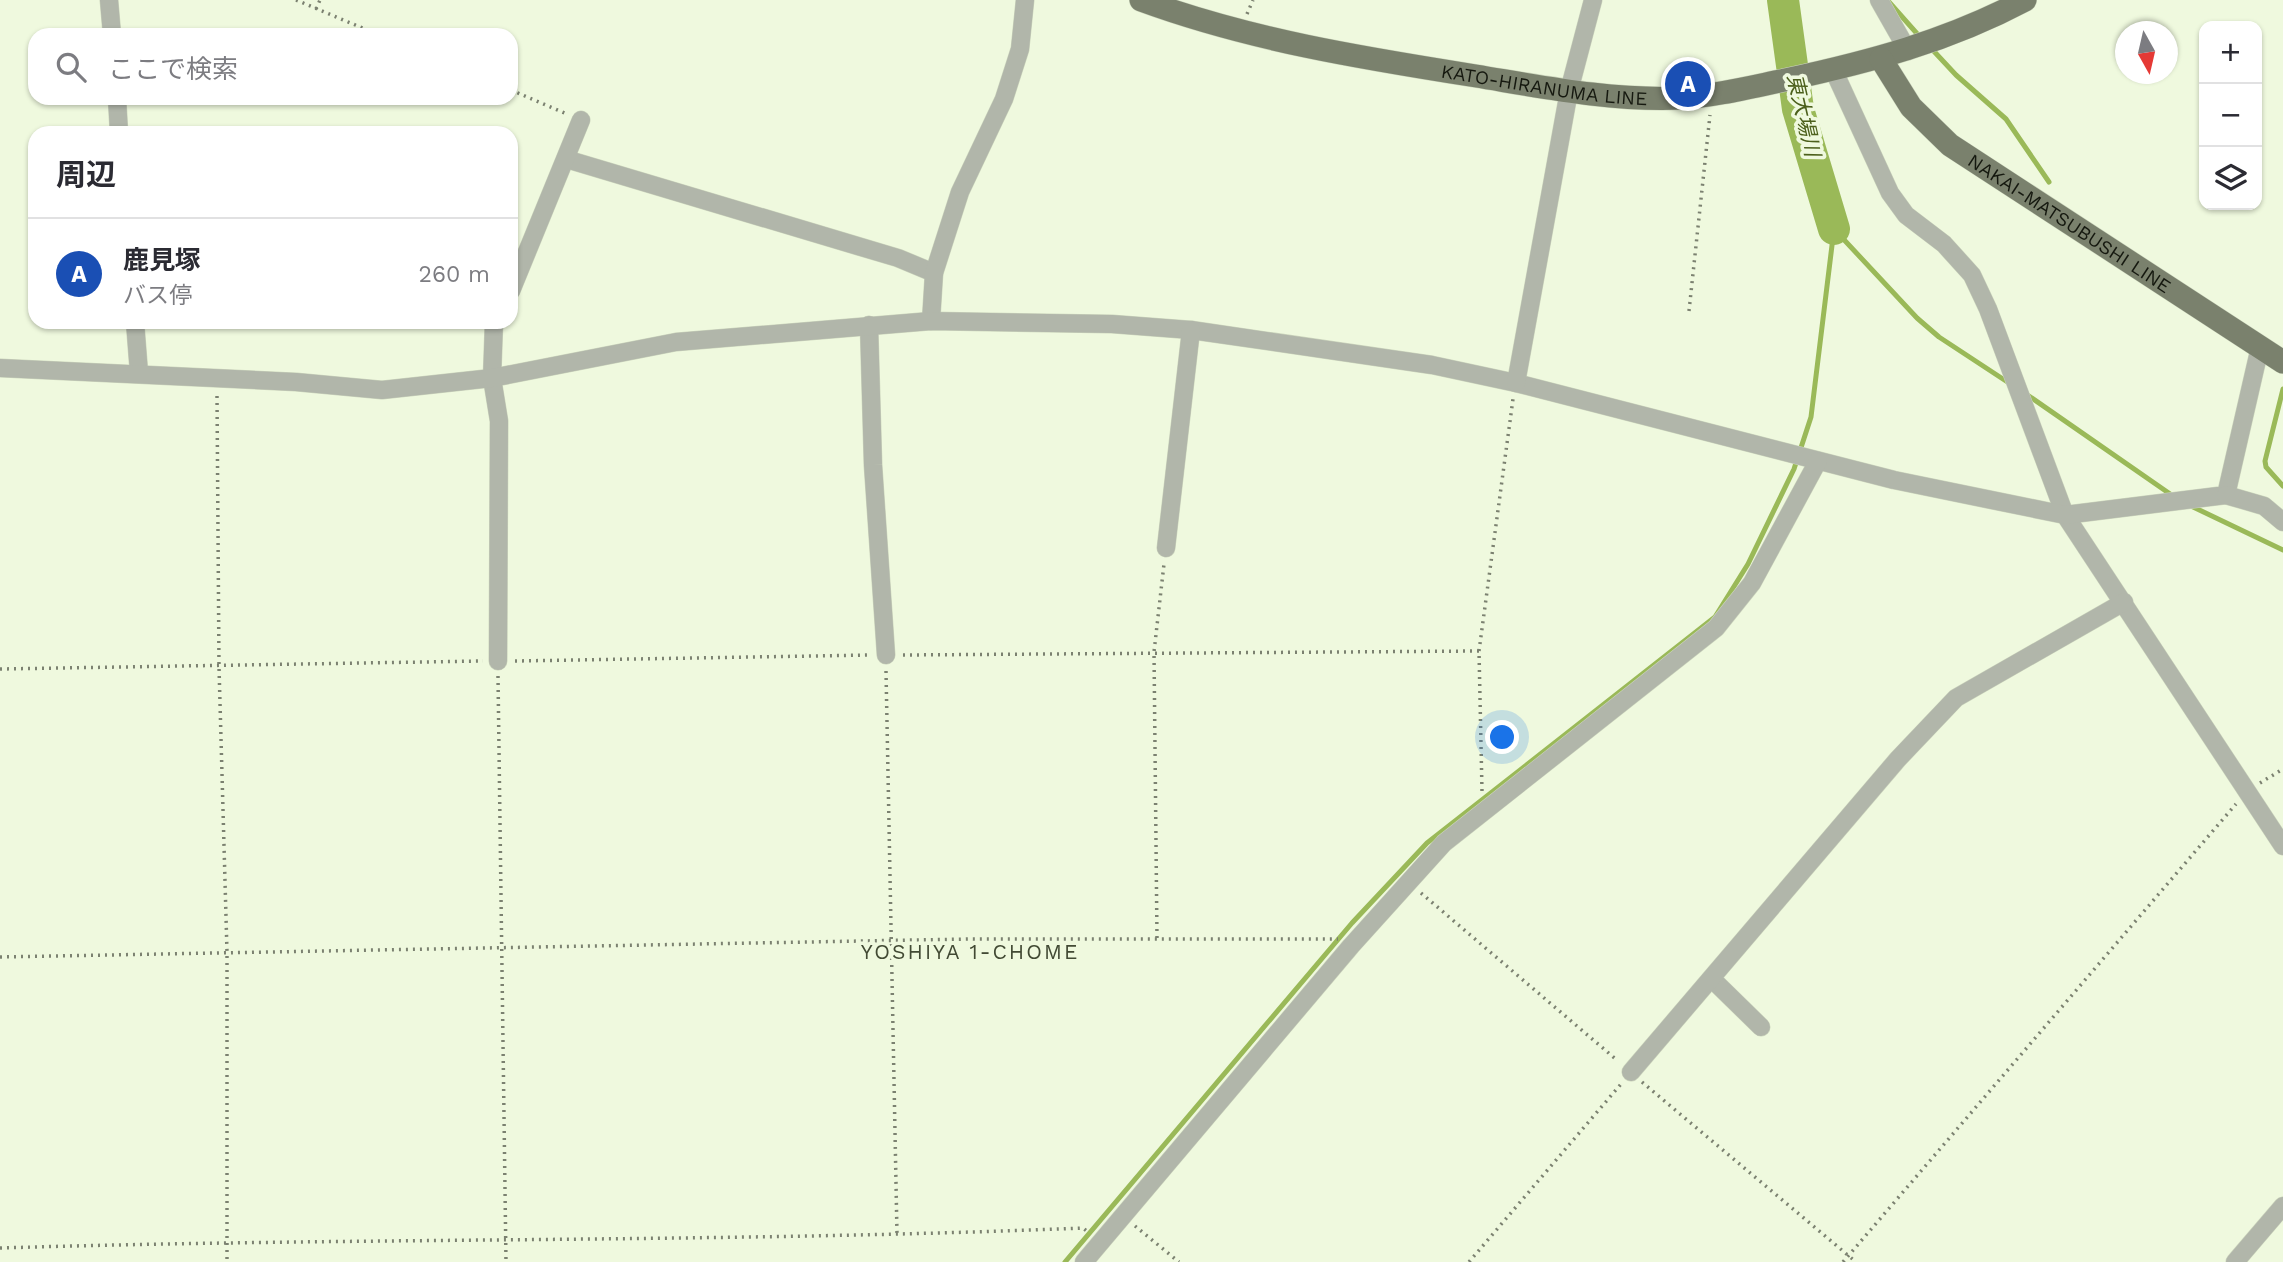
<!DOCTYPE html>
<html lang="ja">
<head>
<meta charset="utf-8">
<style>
	body { margin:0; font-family:"Work Sans","Noto Sans JP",sans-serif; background:#f7f7f7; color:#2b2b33 }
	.controls { position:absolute; right:21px; top:21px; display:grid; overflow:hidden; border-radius:14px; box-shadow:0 2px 5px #0004 }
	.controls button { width:63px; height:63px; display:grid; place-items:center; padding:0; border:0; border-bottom:2px solid #e1e1e2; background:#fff; color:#2b2b33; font:35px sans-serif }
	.compass { position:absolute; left:2115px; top:21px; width:63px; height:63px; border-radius:50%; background:#fff; box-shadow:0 2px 5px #0004; rotate:172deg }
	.you { position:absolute; left:1503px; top:738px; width:24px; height:24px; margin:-18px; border:5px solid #fff; border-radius:50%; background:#1a73e8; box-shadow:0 0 0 10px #1a73e833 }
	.badge { display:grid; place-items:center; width:46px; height:46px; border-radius:50%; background:#7541b8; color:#fff; font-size:23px; font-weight:700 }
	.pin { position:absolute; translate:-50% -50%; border:4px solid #fff; box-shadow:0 2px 7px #0006 }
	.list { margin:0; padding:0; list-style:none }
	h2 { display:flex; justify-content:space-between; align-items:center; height:91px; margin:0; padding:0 28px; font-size:30px }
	h2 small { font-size:23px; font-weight:400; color:#7c7c81 }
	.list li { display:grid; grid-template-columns:46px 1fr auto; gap:21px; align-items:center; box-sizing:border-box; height:112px; padding:0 28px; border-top:2px solid #e1e1e2 }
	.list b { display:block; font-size:26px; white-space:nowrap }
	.list p { margin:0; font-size:23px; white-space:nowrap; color:#7c7c81 }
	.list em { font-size:23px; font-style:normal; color:#7c7c81 }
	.icon { flex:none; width:38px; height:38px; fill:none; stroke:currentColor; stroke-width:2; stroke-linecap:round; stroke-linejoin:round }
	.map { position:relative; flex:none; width:2283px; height:1262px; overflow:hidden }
	.search { position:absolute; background:#fff; box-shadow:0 2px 5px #0004; left:28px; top:28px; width:490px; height:77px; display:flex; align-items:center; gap:18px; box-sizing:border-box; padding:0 24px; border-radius:21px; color:#7c7c81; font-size:26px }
	.panel { position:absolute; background:#fff; box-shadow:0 2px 5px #0004; left:28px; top:126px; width:490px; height:203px; border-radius:21px }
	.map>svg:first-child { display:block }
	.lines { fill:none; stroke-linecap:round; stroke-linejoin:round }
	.stream { stroke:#9ab958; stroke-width:5 }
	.river { stroke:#9ab958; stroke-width:32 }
	.minor-casing { stroke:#ccd5bd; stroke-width:19 }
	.major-casing { stroke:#ccd5bd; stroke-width:24 }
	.path { stroke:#7b8170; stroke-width:3.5; stroke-dasharray:2 5; stroke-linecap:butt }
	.minor { stroke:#b1b6aa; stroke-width:18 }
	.major { stroke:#7a816d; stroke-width:23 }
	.labels { text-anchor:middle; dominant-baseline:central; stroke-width:7; stroke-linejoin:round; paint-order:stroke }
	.street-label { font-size:19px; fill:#15180f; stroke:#eff9de }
	.water-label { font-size:21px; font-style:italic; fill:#4c601c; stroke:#eff9de }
	.neighbourhood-label { font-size:21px; letter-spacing:2px; fill:#424a34; stroke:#eff9de }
</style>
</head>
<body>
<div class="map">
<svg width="2283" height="1262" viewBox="0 0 2283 1262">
	<rect width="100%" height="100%" fill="#eff9de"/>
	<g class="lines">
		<!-- stream -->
		<g class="stream">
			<path d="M1889 2 1920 37"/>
			<path d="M1929 46 1956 75 2006 119 2049 182"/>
			<path d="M1834 229 1917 318 1939 337 2009 383"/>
			<path d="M2283 389 2265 461 2266 467 2283 486"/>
			<path d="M2026 394 2173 496"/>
			<path d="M2191 506 2283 550"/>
			<path d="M1065 1262 1352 923 1427 843 1715 617 1748 564 1794 469 1811 417 1834 229"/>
		</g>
		<!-- river -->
		<path class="river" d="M1783 0 1798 109 1834 229"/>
		<defs>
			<g id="minor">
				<path d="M109 0 112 35"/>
				<path d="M1879 0 1908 51"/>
				<path d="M1833 69 1890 193 1906 215 1944 244 1972 275 1988 309 2065 515 2283 846"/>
				<path d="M117 98 119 133"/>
				<path d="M566 159 898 258 934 273"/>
				<path d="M511 291 581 120"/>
				<path d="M931 321 934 273 960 192 1004 99 1020 49 1025 0"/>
				<path d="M135 322 139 373"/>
				<path d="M494 322 492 378 499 421 498 661"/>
				<path d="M869 325 873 465 886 655"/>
				<path d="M0 368 296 382 382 390 492 378 676 342 931 321 1112 324 1191 330 1432 365 1516 383 1894 480 2065 515 2226 495 2260 347"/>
				<path d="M1516 383 1569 91 1593 0"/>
				<path d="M2226 495 2264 506 2283 522"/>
				<path d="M1166 548 1191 330"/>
				<path d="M1712 979 1761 1027"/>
				<path d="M1631 1072 1898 759 1956 698 2124 602"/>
				<path d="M1084 1262 1351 946 1444 843 1716 628 1752 583 1818 461"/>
				<path d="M2235 1262 2283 1206"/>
			</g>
			<g id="major">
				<path id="s1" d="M1141 0C1250 40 1362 58 1476 76 1543 87 1612 101 1681 98 1715 96 1751 87 1785 80 1869 62 1948 41 2025 0"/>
				<path id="s2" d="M1881 59 1911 107 1950 145 2283 362"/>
			</g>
		</defs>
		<!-- minor casing -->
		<use href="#minor" class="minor-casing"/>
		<!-- major casing -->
		<use href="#major" class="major-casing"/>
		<!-- path -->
		<g class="path">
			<path d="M296 0 379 35"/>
			<path d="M316 9 320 0"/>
			<path d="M1247 14 1253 0"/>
			<path d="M511 90 567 114"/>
			<path d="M1689 311 1710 115"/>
			<path d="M217 396 219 667 227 952V1262"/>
			<path d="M903 655 1479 651"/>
			<path d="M515 661 871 655"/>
			<path d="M0 669 483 661"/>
			<path d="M886 671 897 1234"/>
			<path d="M498 676 506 1262"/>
			<path d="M2260 783 2283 769"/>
			<path d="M1482 791 1479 651 1513 399"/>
			<path d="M1421 893 1618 1061"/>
			<path d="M1157 938 1154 652 1164 564"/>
			<path d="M0 957 969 939H1338"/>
			<path d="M1642 1082 1856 1262"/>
			<path d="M1135 1226 1179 1262"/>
			<path d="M0 1248C361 1237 722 1243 1083 1228L1088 1232"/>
			<path d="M1469 1262 1621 1084"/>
			<path d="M1843 1262 2236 804"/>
		</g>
		<!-- minor -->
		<use href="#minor" class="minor"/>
		<!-- major -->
		<use href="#major" class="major"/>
	</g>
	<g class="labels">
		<!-- street labels -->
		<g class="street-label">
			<text stroke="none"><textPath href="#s1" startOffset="413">KATO-HIRANUMA LINE</textPath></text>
			<text stroke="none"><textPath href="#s2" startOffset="254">NAKAI-MATSUBUSHI LINE</textPath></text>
		</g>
		<!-- water labels -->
		<g class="water-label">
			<text transform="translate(1804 115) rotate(77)">東大場川</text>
		</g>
		<!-- neighbourhood labels -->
		<g class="neighbourhood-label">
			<text x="970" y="951">YOSHIYA 1-CHOME</text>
		</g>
	</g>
</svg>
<div class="controls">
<button>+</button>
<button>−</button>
<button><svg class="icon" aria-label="layers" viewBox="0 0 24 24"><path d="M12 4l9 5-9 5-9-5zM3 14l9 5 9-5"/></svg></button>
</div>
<svg class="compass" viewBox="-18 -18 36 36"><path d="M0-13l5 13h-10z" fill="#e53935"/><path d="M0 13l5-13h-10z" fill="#7c7c81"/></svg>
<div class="you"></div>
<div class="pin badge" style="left:1688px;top:84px;background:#1a4fb4">A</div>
<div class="search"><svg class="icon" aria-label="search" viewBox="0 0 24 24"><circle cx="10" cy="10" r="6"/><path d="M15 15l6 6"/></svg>ここで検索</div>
<section class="panel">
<h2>周辺<small></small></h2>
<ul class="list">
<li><span class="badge" style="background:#1a4fb4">A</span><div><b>鹿見塚</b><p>バス停</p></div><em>260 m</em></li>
</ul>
</section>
</div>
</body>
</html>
